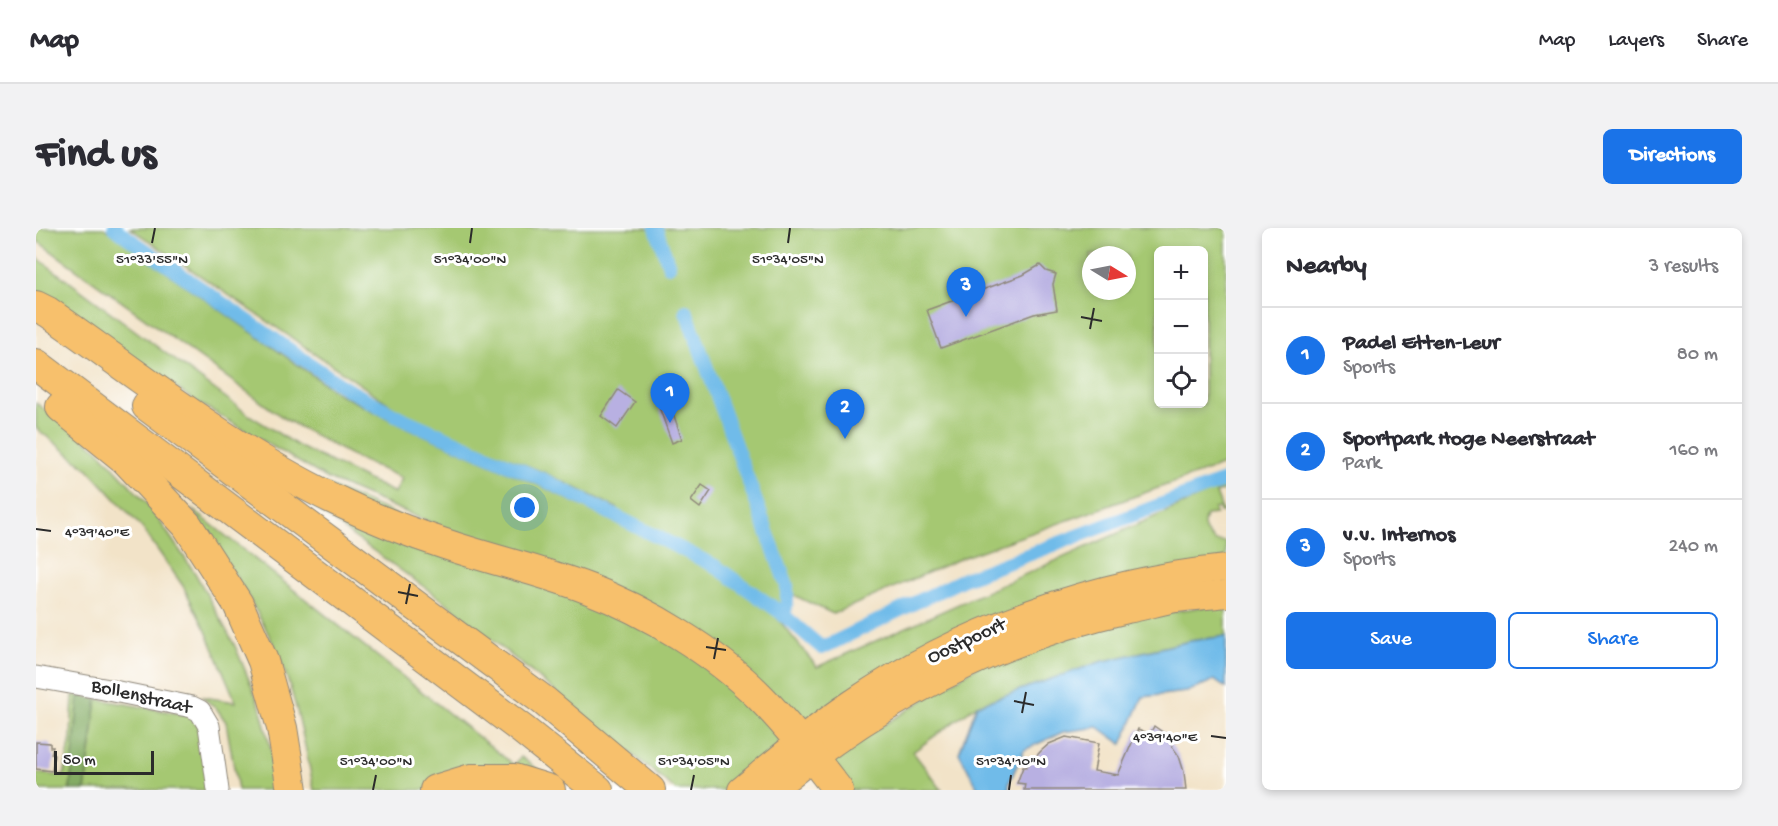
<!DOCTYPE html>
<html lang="en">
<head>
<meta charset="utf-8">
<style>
	body { margin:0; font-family:"Gochi Hand",sans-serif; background:#f2f2f3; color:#2b2b33 }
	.controls { position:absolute; right:18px; top:18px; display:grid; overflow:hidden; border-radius:9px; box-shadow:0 3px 9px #0003 }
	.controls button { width:54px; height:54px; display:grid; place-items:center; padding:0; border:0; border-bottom:2px solid #e1e1e2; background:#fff; color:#2b2b33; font:30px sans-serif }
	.compass { position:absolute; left:1046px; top:18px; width:54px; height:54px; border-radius:50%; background:#fff; box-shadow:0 3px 9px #0003; rotate:100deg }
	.scale { position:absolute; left:18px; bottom:15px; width:100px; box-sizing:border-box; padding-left:6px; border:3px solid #2b2b2b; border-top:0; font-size:16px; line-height:21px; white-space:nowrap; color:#2b2b2b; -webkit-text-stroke:4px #fff; paint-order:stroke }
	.you { position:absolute; left:489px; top:280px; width:21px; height:21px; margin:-15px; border:4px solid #fff; border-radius:50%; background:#1a73e8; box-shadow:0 0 0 9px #1a73e833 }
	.badge { display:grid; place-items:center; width:39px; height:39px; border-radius:50%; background:#1a73e8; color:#fff; font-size:20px; font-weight:700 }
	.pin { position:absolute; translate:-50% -50px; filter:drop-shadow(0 2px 3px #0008) }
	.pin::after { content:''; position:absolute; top:32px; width:21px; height:18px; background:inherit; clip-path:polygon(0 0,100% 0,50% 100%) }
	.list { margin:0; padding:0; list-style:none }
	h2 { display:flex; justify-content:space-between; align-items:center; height:78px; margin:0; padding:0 24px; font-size:26px }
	h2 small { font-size:20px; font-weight:400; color:#7c7c81 }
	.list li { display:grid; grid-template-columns:39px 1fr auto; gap:18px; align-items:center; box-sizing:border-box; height:96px; padding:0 24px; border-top:2px solid #e1e1e2 }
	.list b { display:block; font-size:22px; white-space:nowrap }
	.list p { margin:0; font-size:20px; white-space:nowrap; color:#7c7c81 }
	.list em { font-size:20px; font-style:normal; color:#7c7c81 }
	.actions { display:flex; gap:12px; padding:18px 24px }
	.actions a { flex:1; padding:14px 0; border:2px solid #1a73e8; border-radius:9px; text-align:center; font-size:21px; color:#1a73e8 }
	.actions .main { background:#1a73e8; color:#fff }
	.icon { flex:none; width:33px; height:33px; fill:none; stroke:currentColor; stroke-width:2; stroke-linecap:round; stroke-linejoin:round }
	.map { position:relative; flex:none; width:1190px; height:562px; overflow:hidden; border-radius:9px }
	header { display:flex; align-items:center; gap:36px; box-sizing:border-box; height:84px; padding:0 30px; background:#fff; border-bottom:2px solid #e1e1e2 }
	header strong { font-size:28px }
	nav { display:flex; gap:33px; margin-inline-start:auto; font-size:21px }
	.intro { display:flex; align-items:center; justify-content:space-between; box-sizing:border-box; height:144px; padding:0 36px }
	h1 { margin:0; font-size:42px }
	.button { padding:15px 27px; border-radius:9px; background:#1a73e8; color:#fff; font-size:21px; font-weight:700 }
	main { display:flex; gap:36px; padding:0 36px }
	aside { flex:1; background:#fff; border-radius:9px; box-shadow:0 3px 9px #0003 }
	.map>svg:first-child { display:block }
	.green { fill:#a5c872; stroke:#687a4e; stroke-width:1.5; fill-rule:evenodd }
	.forest { fill:#84ac64; stroke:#586c48; stroke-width:1.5 }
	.water { fill:#70bbe9; stroke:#4e738a; stroke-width:1.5 }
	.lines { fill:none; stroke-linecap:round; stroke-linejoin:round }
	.canal { stroke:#70bbe9; stroke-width:14 }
	.building { fill:#b8b0e2 }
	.minor-casing { stroke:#8e877a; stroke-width:23 }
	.major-casing { stroke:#8e877a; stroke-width:28 }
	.highway-casing { stroke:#8e877a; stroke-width:32 }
	.minor { stroke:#fff; stroke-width:21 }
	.major { stroke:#f7c06c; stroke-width:26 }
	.highway { stroke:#f7c06c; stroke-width:30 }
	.ticks { fill:none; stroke:#2b2b2b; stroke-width:2 }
	.labels { text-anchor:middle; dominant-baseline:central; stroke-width:6; stroke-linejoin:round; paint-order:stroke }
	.street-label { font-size:20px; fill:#2b2b2b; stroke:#fff }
	.ticks-label { font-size:15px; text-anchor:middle; fill:#2b2b2b; stroke:#fff; stroke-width:6; stroke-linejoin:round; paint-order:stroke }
</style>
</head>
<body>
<header>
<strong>Map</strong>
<nav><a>Map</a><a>Layers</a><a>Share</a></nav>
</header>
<div class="intro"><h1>Find us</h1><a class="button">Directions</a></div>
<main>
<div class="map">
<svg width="1190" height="562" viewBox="0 0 1190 562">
	<rect width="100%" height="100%" fill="#fff"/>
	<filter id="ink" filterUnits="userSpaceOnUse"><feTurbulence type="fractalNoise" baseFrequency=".0167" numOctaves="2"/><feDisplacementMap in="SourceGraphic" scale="12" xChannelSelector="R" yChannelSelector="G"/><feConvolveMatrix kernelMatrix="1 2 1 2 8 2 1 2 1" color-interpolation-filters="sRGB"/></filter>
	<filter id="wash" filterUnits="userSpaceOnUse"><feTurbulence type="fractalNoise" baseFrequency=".008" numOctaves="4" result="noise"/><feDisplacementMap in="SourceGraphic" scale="24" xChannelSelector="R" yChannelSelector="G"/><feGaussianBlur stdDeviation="1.35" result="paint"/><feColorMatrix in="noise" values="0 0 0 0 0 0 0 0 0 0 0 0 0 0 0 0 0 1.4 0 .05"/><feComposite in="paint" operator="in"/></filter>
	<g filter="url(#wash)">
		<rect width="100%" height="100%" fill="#f2e3c8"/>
		<!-- green -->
		<g class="green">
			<path d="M0 0H68L303 166 367 198 507 259 688 348 739 387 781 439 1190 257V261L1180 265 1187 284H1184L1183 280 1178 281 1180 286 1170 287C1165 300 1170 305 1179 313L1190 314V331L775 489 764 490 556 355 398 296 292 251 161 174 0 65V29L213 187 264 219 359 265 366 250 320 230 249 191 0 12Z"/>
			<path d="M94 0H1190V236L928 329 797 386 747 362V375L744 380H739L692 343 578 286 581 280 509 245 368 186ZM1122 22H1168V176H1122ZM1055 27H1091V63H1055Z"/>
			<path d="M0 175 62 222 114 279 159 345 199 418 224 478 245 562H202L190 494 181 481 166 469 200 474 170 403 147 358 107 301 52 241 0 200Z"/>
			<path d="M177 208 520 355 639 411 754 513 699 562H640L412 376Z"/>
			<path d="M156 281 478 537 485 529 530 562H278C268 512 259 461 237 415 214 368 185 325 156 281Z"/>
			<path d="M1190 375V408L1154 413 1064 434 941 477 877 524 906 562H806L796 529 945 436 1071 394Z"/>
			<path d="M37 467 43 468 34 562H0V545L28 548 35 510Z"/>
			<path d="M61 471 157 488 161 492 178 562H49Z"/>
		</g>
		<!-- forest -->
		<path class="forest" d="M43 468 61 471 49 562H34Z"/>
		<!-- water -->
		<path class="water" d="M1190 408V460L1178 452 1151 464 1107 469 1086 516 1062 499 1027 504 988 522 973 555V562H943L923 525 941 477 1064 434 1154 413Z"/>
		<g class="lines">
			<!-- canal -->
			<g class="canal">
				<path d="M78 0 309 160 365 190 510 253 679 338 744 384 786 420 928 351 1190 252"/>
				<path d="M620 0 633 38"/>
				<path d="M650 83 751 358V373L748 388"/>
			</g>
		</g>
		<g id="blocks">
			<!-- building -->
			<g class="building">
				<path d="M1004 37 1010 43 1020 46 1017 56 1021 82 998 86 905 120 891 82 987 47Z"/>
				<path d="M582 162 599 174 581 200 565 188Z"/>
				<path d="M634 176 646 211 636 215 623 179Z"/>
				<path d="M666 257 675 263 664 280 655 273Z"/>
				<path d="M1118 498 1132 508 1131 511 1143 528 1148 544 1150 562H988L989 556 981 555 987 539H990L1005 523 1013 516 1030 509 1063 515 1058 543 1082 547 1102 501 1114 506Z"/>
				<path d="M0 514 14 515V519H17L15 526 18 527 16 543 0 541Z"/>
			</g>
		</g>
	</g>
	<g filter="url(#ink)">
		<use href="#blocks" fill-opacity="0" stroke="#8e877a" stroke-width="1.5"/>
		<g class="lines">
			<defs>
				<path id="minor" d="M0 449 68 461 156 479 164 483 173 498 182 562"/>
				<g id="major">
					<path d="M705 562C741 532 777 501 816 475 924 401 1061 353 1190 340"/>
					<path d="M736 562C840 476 959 412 1091 382 1107 379 1124 374 1140 371 1157 369 1173 368 1190 366"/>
				</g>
				<g id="highway">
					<path d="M0 78 12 84C108 151 202 227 308 276 341 292 375 305 409 316 456 332 506 343 553 361 611 383 679 424 723 468 752 497 777 530 802 562"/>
					<path d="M0 136 487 502 562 562"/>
					<path d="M111 178 508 473 614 562"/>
					<path d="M25 179 89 231 151 297 202 376 227 433 246 500 256 562"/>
					<path d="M399 562 435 551H478L514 562"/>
				</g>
			</defs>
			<!-- minor casing -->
			<use href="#minor" class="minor-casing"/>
			<!-- major casing -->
			<use href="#major" class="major-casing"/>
			<!-- highway casing -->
			<use href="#highway" class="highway-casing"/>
			<!-- minor -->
			<use href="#minor" class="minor"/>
			<!-- major -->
			<use href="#major" class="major"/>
			<!-- highway -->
			<use href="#highway" class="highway"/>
		</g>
	</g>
	<!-- ticks -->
	<path class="ticks" d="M116 15 119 0M434 15 436 0M752 15 754 0M1045 89 1066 93M1054 101 1058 80M0 301 15 303M362 364 382 368M370 376 374 356M670 419 690 422M678 431 682 410M978 473 998 477M986 485 990 464M1175 508 1190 510M337 562 340 547M655 562 658 547M973 562 975 547"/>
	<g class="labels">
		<!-- street labels -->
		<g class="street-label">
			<text transform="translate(931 414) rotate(-25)">Oostpoort</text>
			<text transform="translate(105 470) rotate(13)">Bollenstraat</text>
		</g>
	</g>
	<g class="ticks-label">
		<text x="116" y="35">51°33'55"N</text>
		<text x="434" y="35">51°34'00"N</text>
		<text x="752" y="35">51°34'05"N</text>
		<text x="61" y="308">4°39'40"E</text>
		<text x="1129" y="513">4°39'40"E</text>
		<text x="340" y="537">51°34'00"N</text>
		<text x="658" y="537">51°34'05"N</text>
		<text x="975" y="537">51°34'10"N</text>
	</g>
</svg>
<div class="controls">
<button>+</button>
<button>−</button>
<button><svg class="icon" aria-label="locate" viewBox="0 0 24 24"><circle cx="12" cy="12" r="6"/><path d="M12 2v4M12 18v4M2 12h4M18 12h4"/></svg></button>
</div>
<svg class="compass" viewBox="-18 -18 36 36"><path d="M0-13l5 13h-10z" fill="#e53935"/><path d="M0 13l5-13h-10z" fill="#7c7c81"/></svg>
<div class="scale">50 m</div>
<div class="you"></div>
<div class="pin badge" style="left:634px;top:195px">1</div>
<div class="pin badge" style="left:809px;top:211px">2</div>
<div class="pin badge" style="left:930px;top:89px">3</div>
</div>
<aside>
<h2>Nearby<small>3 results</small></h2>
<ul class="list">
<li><span class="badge">1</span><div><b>Padel Etten-Leur</b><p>Sports</p></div><em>80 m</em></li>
<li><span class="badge">2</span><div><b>Sportpark Hoge Neerstraat</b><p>Park</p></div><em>160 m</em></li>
<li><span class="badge">3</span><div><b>v.v. Internos</b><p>Sports</p></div><em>240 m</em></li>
</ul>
<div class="actions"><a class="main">Save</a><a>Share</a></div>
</aside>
</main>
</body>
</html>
